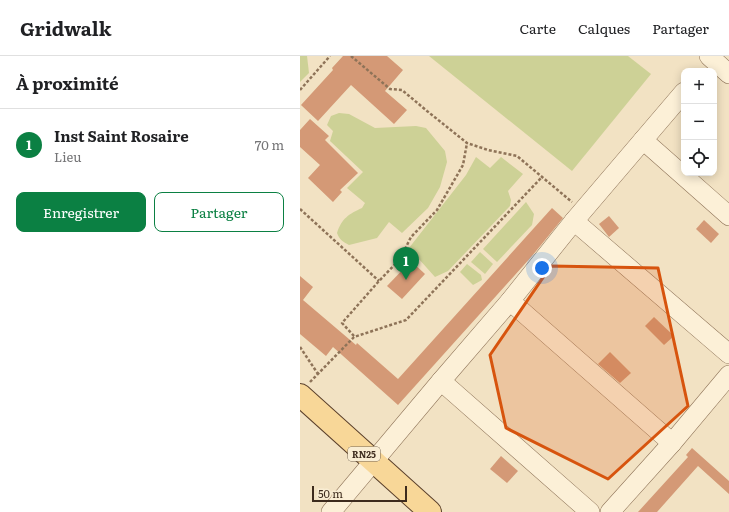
<!DOCTYPE html>
<html lang="fr">
<head>
<meta charset="utf-8">
<style>
	body { margin:0; font-family:Literata,serif; background:#f2f2f2; color:#202124 }
	.controls { position:absolute; right:12px; top:12px; display:grid; overflow:hidden; border-radius:8px; box-shadow:0 2px 10px #0003 }
	.controls button { width:36px; height:36px; display:grid; place-items:center; padding:0; border:0; border-bottom:1px solid #e0e0e0; background:#fff; color:#202124; font:20px sans-serif }
	.scale { position:absolute; left:12px; bottom:10px; width:95px; box-sizing:border-box; padding-left:4px; border:2px solid #3d2b1d; border-top:0; font-size:11px; line-height:14px; white-space:nowrap; color:#3d2b1d; -webkit-text-stroke:3px #f9edd3; paint-order:stroke }
	.you { position:absolute; left:242px; top:212px; width:14px; height:14px; margin:-10px; border:3px solid #fff; border-radius:50%; background:#1a73e8; box-shadow:0 0 0 6px #1a73e833 }
	.badge { display:grid; place-items:center; width:26px; height:26px; border-radius:50%; background:#0b8043; color:#fff; font-size:13px; font-weight:700 }
	.pin { position:absolute; translate:-50% -33px; filter:drop-shadow(0 1px 2px #0008) }
	.pin::after { content:''; position:absolute; top:21px; width:14px; height:12px; background:inherit; clip-path:polygon(0 0,100% 0,50% 100%) }
	.list { margin:0; padding:0; list-style:none }
	h2 { display:flex; justify-content:space-between; align-items:center; height:52px; margin:0; padding:0 16px; font-size:17px }
	h2 small { font-size:13px; font-weight:400; color:#757577 }
	.list li { display:grid; grid-template-columns:26px 1fr auto; gap:12px; align-items:center; box-sizing:border-box; height:72px; padding:0 16px; border-top:1px solid #e0e0e0 }
	.list b { display:block; font-size:15px; white-space:nowrap }
	.list p { margin:0; font-size:13px; white-space:nowrap; color:#757577 }
	.list em { font-size:13px; font-style:normal; color:#757577 }
	.actions { display:flex; gap:8px; padding:12px 16px }
	.actions a { flex:1; padding:9px 0; border:1px solid #0b8043; border-radius:8px; text-align:center; font-size:14px; color:#0b8043 }
	.actions .main { background:#0b8043; color:#fff }
	.icon { flex:none; width:22px; height:22px; fill:none; stroke:currentColor; stroke-width:2; stroke-linecap:round; stroke-linejoin:round }
	.map { position:relative; flex:none; width:429px; height:456px; overflow:hidden }
	header { display:flex; align-items:center; gap:24px; box-sizing:border-box; height:56px; padding:0 20px; background:#fff; border-bottom:1px solid #e0e0e0 }
	header strong { font-size:19px }
	nav { display:flex; gap:22px; margin-inline-start:auto; font-size:14px }
	main { display:flex }
	aside { flex:1; background:#fff }
	.map>svg:first-child { display:block }
	.green { fill:#cdd196 }
	.building { fill:#d49976 }
	.lines { fill:none; stroke-linecap:round; stroke-linejoin:round }
	.minor-casing { stroke:#8e7358; stroke-width:20 }
	.major-casing { stroke:#5c412c; stroke-width:24 }
	.path { stroke:#8e7358; stroke-width:2.5; stroke-dasharray:3 2; stroke-linecap:butt }
	.minor { stroke:#fcf0d7; stroke-width:19 }
	.major { stroke:#f8d798; stroke-width:22 }
	.marked { fill:#d7540e; fill-opacity:0.2; stroke:#d7540e; stroke-width:3; stroke-linejoin:round }
	.labels { text-anchor:middle; dominant-baseline:central; stroke-width:3; stroke-linejoin:round; paint-order:stroke }
	.shield { fill:#f9edd3; stroke:#756554; stroke-width:1 }
	.shield-label { font-size:9px; font-weight:bold; fill:#3d2b1d }
</style>
</head>
<body>
<header>
<strong>Gridwalk</strong>
<nav><a>Carte</a><a>Calques</a><a>Partager</a></nav>
</header>
<main>
<aside>
<h2>À proximité<small></small></h2>
<ul class="list">
<li><span class="badge">1</span><div><b>Inst Saint Rosaire</b><p>Lieu</p></div><em>70 m</em></li>
</ul>
<div class="actions"><a class="main">Enregistrer</a><a>Partager</a></div>
</aside>
<div class="map">
<svg width="429" height="456" viewBox="0 0 429 456">
	<rect width="100%" height="100%" fill="#f2e2c3"/>
	<!-- green -->
	<g class="green">
		<path d="M0 0H7L9 17 0 26Z"/>
		<path d="M129 0H328L351 18 272 115Z"/>
		<path d="M39 57 49 58 75 72 116 70 126 72 145 95 147 106 140 131 128 152 102 177 89 166 77 182 49 189C43 186 39 183 37 177 42 162 49 158 62 152L65 147 47 132 63 116 30 85 33 75 27 69 31 60Z"/>
		<path d="M176 101 190 112 201 101 223 118 208 135 211 144 210 150 148 215 135 221 109 192 166 119Z"/>
		<path d="M226 146 234 158 232 169 197 206 183 193Z"/>
		<path d="M180 196 193 208 185 218 171 206Z"/>
		<path d="M167 208 181 219 182 224 173 229 160 216Z"/>
	</g>
	<!-- building -->
	<g class="building">
		<path d="M43 0H87L103 14 85 35 107 54 94 68 51 29 18 65 1 49 33 14 32 12Z"/>
		<path d="M10 63 29 80 25 84 58 117 40 134 42 136 33 146 8 122 20 109 0 91V74Z"/>
		<path d="M252 152 263 162 232 200 98 349 33 291 26 300 0 278V220L13 231 3 244 56 289 57 287 98 323Z"/>
		<path d="M309 160 319 172 309 181 299 168Z"/>
		<path d="M404 164 419 178 411 187 396 173Z"/>
		<path d="M111 205 125 218 102 243 87 230Z"/>
		<path d="M354 261 374 280 364 289 345 270Z"/>
		<path d="M310 296 331 317 320 327 298 308Z"/>
		<path d="M392 392 429 425V438L398 410 357 456H338L388 401 386 399Z"/>
		<path d="M201 400 218 415 207 427 190 413Z"/>
	</g>
	<g class="lines">
		<defs>
			<g id="minor">
				<path d="M409 0 429 18"/>
				<path d="M343 84 429 160"/>
				<path d="M274 165 429 298"/>
				<path d="M210 245 372 387"/>
				<path d="M141 325 290 456"/>
				<path d="M31 456 141 325 210 245 274 165 384 36"/>
				<path d="M310 456 372 387 429 319"/>
			</g>
			<path id="major" d="M0 339 130 456"/>
		</defs>
		<!-- minor casing -->
		<use href="#minor" class="minor-casing"/>
		<!-- major casing -->
		<use href="#major" class="major-casing"/>
		<!-- path -->
		<g class="path">
			<path d="M51 0 90 33 102 34 127 55 167 87 188 94 217 100 272 146"/>
			<path d="M0 34 30 0"/>
			<path d="M0 153 79 225"/>
			<path d="M54 280 42 267 79 225 100 203 111 181 137 154 163 109 167 87"/>
			<path d="M0 291 18 318"/>
			<path d="M10 326 54 281 106 264 242 121"/>
		</g>
		<!-- minor -->
		<use href="#minor" class="minor"/>
		<!-- major -->
		<use href="#major" class="major"/>
	</g>
	<!-- marked area -->
	<path class="marked" d="M251 210 358 212 388 350 308 423 206 372 190 299Z"/>
	<g class="labels">
		<!-- shield labels -->
		<rect class="shield" x="48" y="391" width="32" height="14" rx="3"/>
		<g class="shield-label">
			<text x="64" y="398">RN25</text>
		</g>
	</g>
</svg>
<div class="controls">
<button>+</button>
<button>−</button>
<button><svg class="icon" aria-label="locate" viewBox="0 0 24 24"><circle cx="12" cy="12" r="6"/><path d="M12 2v4M12 18v4M2 12h4M18 12h4"/></svg></button>
</div>
<div class="scale">50 m</div>
<div class="you"></div>
<div class="pin badge" style="left:106px;top:224px">1</div>
</div>
</main>
</body>
</html>
